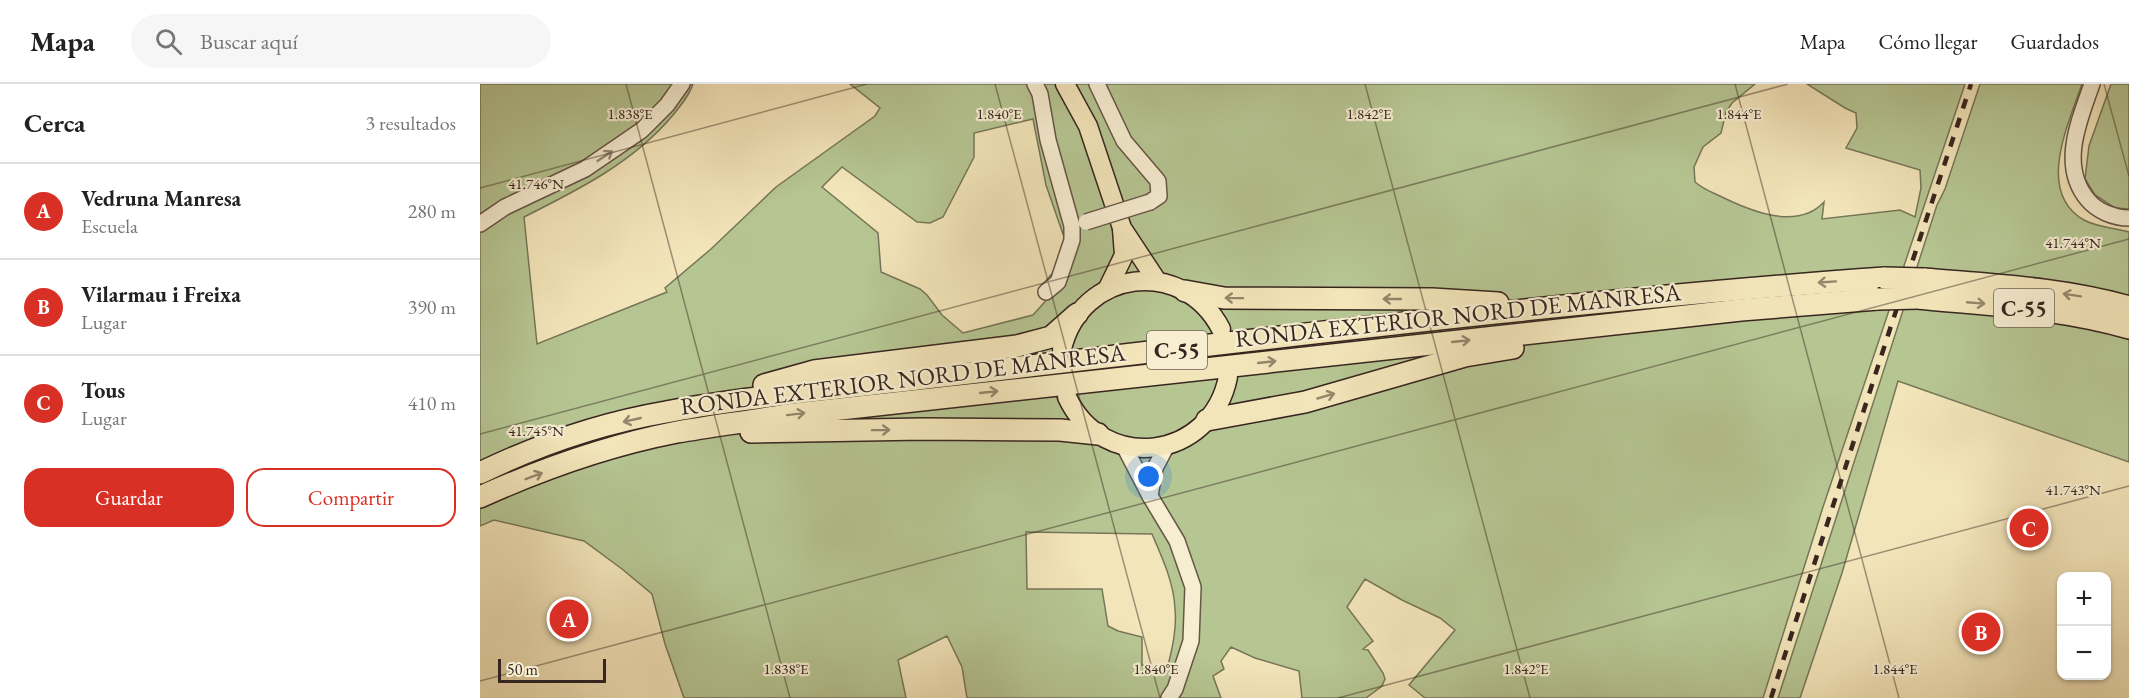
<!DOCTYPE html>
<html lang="es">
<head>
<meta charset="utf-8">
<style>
	body { margin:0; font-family:"EB Garamond",serif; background:#f6f6f6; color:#222 }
	.controls { position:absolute; right:18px; bottom:18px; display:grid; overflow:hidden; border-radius:12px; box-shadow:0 2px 4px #0004 }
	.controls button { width:54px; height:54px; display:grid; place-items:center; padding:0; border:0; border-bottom:2px solid #e0e0e0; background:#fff; color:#222; font:30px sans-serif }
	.scale { position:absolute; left:18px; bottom:15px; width:108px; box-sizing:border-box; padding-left:6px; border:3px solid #37261f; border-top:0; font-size:16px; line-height:21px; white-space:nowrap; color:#37261f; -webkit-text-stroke:4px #f7eed2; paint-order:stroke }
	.you { position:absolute; left:669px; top:393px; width:21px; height:21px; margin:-15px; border:4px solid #fff; border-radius:50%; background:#1a73e8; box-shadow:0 0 0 9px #1a73e833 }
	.badge { display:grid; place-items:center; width:39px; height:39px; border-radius:50%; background:#d93025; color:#fff; font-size:20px; font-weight:700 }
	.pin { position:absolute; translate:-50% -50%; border:3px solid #fff; box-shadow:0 2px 6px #0006 }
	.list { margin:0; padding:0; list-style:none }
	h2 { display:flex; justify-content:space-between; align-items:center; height:78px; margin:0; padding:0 24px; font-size:26px }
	h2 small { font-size:20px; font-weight:400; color:#767676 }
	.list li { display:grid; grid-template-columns:39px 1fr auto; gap:18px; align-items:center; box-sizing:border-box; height:96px; padding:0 24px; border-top:2px solid #e0e0e0 }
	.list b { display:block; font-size:22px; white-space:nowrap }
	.list p { margin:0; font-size:20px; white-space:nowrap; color:#767676 }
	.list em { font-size:20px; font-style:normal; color:#767676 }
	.actions { display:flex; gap:12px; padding:18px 24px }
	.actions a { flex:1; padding:14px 0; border:2px solid #d93025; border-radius:18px; text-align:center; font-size:21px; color:#d93025 }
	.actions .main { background:#d93025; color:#fff }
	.icon { flex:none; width:33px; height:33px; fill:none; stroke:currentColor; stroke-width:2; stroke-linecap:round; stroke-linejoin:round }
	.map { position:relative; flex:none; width:1649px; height:614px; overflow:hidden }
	header { display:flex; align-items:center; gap:36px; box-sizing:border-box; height:84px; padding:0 30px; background:#fff; border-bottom:2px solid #e0e0e0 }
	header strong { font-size:28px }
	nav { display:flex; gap:33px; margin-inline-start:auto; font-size:21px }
	.search { width:420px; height:54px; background:#f6f6f6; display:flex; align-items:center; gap:15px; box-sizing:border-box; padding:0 21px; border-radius:33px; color:#767676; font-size:22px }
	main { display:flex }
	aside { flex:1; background:#fff }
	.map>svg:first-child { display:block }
	.green { fill:#b6c693; stroke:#767659; stroke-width:1.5; fill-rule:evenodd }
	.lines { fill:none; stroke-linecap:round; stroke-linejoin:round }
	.minor-casing { stroke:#665646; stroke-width:18 }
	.major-casing { stroke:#37261f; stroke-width:21 }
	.highway-casing { stroke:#37261f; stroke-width:24 }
	.minor { stroke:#f7eed2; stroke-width:15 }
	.major { stroke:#f3e5ba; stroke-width:18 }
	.highway { stroke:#f3e5ba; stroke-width:21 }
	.rail { stroke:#37261f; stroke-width:4.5; stroke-dasharray:10 10; stroke-linecap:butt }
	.minor-bridge-casing { stroke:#665646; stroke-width:18; stroke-linecap:butt }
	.highway-bridge-casing { stroke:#37261f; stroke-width:24; stroke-linecap:butt }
	.minor-bridge { stroke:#f7eed2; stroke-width:15 }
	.highway-bridge { stroke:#f3e5ba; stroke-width:21 }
	.oneway { stroke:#978a78 }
	.oneway2 { stroke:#95866c }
	.ticks { fill:none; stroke:#37261f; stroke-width:1.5; stroke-opacity:0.45 }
	.labels { text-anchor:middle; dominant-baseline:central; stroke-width:4.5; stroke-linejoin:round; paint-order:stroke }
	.shield { fill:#f7eed2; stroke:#716255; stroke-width:1.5 }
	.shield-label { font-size:22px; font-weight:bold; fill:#37261f }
	.street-label { font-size:24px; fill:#37261f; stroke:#f7eed2 }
	.ticks-label { font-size:15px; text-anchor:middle; fill:#37261f; stroke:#f7eed2; stroke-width:4.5; stroke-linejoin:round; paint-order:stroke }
</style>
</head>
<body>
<header>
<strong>Mapa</strong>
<div class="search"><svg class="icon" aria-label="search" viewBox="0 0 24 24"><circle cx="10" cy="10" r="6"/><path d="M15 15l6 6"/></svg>Buscar aquí</div>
<nav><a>Mapa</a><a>Cómo llegar</a><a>Guardados</a></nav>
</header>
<main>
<aside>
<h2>Cerca<small>3 resultados</small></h2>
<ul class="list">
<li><span class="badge">A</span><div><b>Vedruna Manresa</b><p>Escuela</p></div><em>280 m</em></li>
<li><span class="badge">B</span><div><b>Vilarmau i Freixa</b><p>Lugar</p></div><em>390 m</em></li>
<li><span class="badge">C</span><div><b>Tous</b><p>Lugar</p></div><em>410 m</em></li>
</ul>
<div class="actions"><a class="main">Guardar</a><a>Compartir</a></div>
</aside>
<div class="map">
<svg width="1649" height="614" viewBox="0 0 1649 614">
	<rect width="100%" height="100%" fill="#f3e5ba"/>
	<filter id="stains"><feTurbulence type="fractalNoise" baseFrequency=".00333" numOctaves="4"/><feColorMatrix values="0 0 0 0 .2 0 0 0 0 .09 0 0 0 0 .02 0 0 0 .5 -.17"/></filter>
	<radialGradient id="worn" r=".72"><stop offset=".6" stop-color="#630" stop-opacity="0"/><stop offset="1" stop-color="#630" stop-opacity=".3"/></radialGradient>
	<!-- green -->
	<g class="green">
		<path d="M0 0H213C209 12 201 21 193 31 154 78 98 106 44 133L57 260 187 208 185 204 231 165 296 103 395 32 400 24 370 0H1275L1252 19 1246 28 1241 49 1223 63 1214 83 1215 98C1224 106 1234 109 1244 114 1273 128 1318 146 1344 118L1342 135 1420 126 1435 133 1441 104 1440 86 1366 64 1377 44 1376 29 1365 24 1327 0H1485L1343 423 1283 614H945L929 601 975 546 960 534 922 516 885 495 867 523 893 557 883 565 888 566 903 589 905 595 902 602 886 614H822L819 587 775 574 751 563 741 577 744 585 733 592 741 614H487L482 583 467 552 418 576 426 614H204L185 560 172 510 142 485 104 457 14 436 0 442ZM553 35 566 101 584 153 585 166 581 179 560 204 570 212 553 231 483 249 462 231 447 211 440 205 401 188 398 149 342 103 362 83 437 138 450 139 463 133 494 73V49ZM546 448 672 450C682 473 694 499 695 525 697 545 692 566 687 585L662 581V553L638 547 628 542 622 505H547Z"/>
		<path d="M1500 0H1602C1589 39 1555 108 1604 136 1616 143 1635 144 1649 148V378L1418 297 1362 489 1320 614H1298L1457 121 1465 105Z"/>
		<path d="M1631 0H1649V125L1635 124 1615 111 1605 95 1609 62Z"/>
	</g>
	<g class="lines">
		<defs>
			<g id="minor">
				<path d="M555 0 560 10 568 56 592 142V156L578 198 566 208"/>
				<path d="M617 0 644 57 678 97 679 112 670 118"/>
				<path d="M1612 0C1599 37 1579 82 1608 116 1617 127 1634 134 1649 134"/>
				<path d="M0 140 25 123 105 85 162 46 187 21 202 0"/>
				<path d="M644 362 670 412 697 457 713 503 711 557 695 605 689 614"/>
				<path d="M670 412 675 384 687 361"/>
			</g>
			<g id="major">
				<path d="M585 0 608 42 642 144 677 197"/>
				<path d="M627 206 644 171 642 145"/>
				<path d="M582 265C601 185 703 172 741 245"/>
				<path d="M587 313C623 390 731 377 748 293"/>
			</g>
			<g id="highway">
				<path d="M1444 195C1512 201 1583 204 1649 223"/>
				<path d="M705 207 744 214 952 215 1018 219"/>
				<path d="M1438 214C1508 221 1581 224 1649 244"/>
				<path d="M284 301 334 287 537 262 571 253 597 230"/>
				<path d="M727 336 825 318 985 272 1033 264"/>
				<path d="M271 348 443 345 580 346 618 350"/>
				<path d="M0 389C58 361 122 339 186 328 225 320 264 316 303 310 670 270 1037 220 1405 194"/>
				<path d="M0 413C62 385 130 361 197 348 233 342 270 337 306 331L1261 226 1398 215"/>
			</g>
		</defs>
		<!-- minor casing -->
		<use href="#minor" class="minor-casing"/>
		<!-- major casing -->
		<use href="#major" class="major-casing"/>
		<!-- highway casing -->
		<use href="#highway" class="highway-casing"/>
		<!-- minor -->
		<use href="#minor" class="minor"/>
		<!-- major -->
		<use href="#major" class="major"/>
		<!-- highway -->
		<use href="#highway" class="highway"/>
		<!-- rail -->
		<path class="rail" d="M1291 614 1410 245 1491 0"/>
		<defs>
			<path id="minor-bridge" d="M606 138 670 118"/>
			<g id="highway-bridge">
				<path d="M1405 194 1444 195"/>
				<path d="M1398 215 1438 214"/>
			</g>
		</defs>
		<!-- minor-bridge casing -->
		<use href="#minor-bridge" class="minor-bridge-casing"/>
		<!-- highway-bridge casing -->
		<use href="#highway-bridge" class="highway-bridge-casing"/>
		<!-- minor-bridge -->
		<use href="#minor-bridge" class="minor-bridge"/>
		<!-- highway-bridge -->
		<use href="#highway-bridge" class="highway-bridge"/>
	</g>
	<!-- one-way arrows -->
	<defs><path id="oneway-shaft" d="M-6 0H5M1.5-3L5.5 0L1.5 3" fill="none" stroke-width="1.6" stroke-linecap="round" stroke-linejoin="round" transform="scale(1.5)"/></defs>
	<use class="oneway" href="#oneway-shaft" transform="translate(125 72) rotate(-34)"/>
	<g class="oneway2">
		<use href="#oneway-shaft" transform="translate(1347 198) rotate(176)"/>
		<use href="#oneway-shaft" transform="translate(1592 211) rotate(-171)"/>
		<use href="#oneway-shaft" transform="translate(754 214) rotate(-179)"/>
		<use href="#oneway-shaft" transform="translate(912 215) rotate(180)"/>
		<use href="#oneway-shaft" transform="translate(1496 219) rotate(5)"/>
		<use href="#oneway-shaft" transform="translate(981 257) rotate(-6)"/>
		<use href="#oneway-shaft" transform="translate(787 278) rotate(-6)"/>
		<use href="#oneway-shaft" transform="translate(509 308) rotate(-6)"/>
		<use href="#oneway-shaft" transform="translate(846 312) rotate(-16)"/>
		<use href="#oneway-shaft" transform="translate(316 330) rotate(-7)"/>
		<use href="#oneway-shaft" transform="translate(152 336) rotate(167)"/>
		<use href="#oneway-shaft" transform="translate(401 346) rotate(-1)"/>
		<use href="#oneway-shaft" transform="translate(54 392) rotate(-21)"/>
	</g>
	<!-- ticks -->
	<path class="ticks" d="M146 0 310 614M515 0 680 614M885 0 1050 614M1255 0 1419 614M1624 0 1649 92M0 104 387 0M0 350 1308 0M0 597 1649 155M858 614 1649 402"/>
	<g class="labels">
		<!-- shield labels -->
		<g class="shield">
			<rect x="1514" y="205" width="60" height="38" rx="4.5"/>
			<rect x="667" y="247" width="60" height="38" rx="4.5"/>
		</g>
		<g class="shield-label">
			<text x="1544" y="224">C-55</text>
			<text x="697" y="266">C-55</text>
		</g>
		<!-- street labels -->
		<g class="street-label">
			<text transform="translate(978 231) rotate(-6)">RONDA EXTERIOR NORD DE MANRESA</text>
			<text transform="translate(423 295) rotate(-7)">RONDA EXTERIOR NORD DE MANRESA</text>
		</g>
	</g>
	<g class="ticks-label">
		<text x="150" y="35">1.838°E</text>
		<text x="519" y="35">1.840°E</text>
		<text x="889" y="35">1.842°E</text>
		<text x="1259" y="35">1.844°E</text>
		<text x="56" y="105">41.746°N</text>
		<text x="1593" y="164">41.744°N</text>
		<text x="56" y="352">41.745°N</text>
		<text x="1593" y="411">41.743°N</text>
		<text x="306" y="590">1.838°E</text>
		<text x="676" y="590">1.840°E</text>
		<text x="1046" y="590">1.842°E</text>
		<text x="1415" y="590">1.844°E</text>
	</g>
	<rect width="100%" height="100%" filter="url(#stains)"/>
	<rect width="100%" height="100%" fill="url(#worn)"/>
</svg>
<div class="controls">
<button>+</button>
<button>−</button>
</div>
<div class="scale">50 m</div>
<div class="you"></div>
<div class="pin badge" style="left:89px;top:535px">A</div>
<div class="pin badge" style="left:1501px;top:548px">B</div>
<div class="pin badge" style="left:1549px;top:444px">C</div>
</div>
</main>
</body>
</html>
